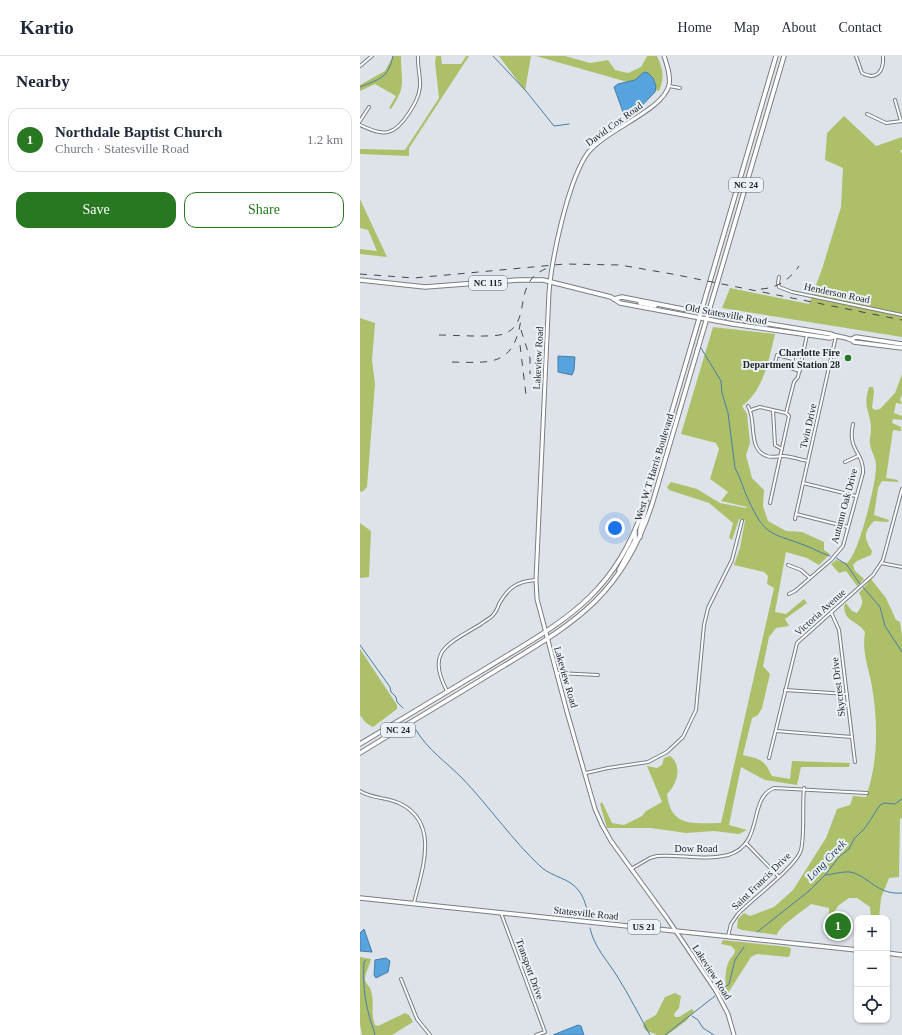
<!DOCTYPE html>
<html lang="en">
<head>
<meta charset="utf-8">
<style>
	body { margin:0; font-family:"Times New Roman",serif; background:#f2f2f3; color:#1f2937 }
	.controls { position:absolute; right:12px; bottom:12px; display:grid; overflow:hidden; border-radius:8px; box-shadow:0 1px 3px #0004 }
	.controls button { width:36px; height:36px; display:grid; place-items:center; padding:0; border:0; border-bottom:1px solid #e0e1e3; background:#fff; color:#1f2937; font:20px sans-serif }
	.you { position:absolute; left:255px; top:472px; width:14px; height:14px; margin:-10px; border:3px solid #fff; border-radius:50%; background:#1a73e8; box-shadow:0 0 0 6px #1a73e833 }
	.badge { display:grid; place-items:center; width:26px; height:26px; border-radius:50%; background:#277821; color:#fff; font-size:13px; font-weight:700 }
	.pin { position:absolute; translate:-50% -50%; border:2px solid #fff; box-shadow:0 1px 4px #0006 }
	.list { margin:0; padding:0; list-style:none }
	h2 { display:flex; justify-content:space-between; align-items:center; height:52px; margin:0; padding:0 16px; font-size:17px }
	h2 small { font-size:13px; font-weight:400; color:#747a83 }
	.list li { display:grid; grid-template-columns:26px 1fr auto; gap:12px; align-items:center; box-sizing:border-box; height:64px; margin:0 8px 8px; padding:0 8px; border:1px solid #e0e1e3; border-radius:12px }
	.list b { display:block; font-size:15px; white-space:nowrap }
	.list p { margin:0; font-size:13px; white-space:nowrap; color:#747a83 }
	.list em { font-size:13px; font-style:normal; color:#747a83 }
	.actions { display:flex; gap:8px; padding:12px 16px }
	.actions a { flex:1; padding:9px 0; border:1px solid #277821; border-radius:12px; text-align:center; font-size:14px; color:#277821 }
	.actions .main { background:#277821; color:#fff }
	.icon { flex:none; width:22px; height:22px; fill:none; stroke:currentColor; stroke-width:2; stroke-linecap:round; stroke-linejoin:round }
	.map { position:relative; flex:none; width:542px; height:979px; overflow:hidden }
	header { display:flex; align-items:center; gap:24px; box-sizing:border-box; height:56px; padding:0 20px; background:#fff; border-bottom:1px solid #e0e1e3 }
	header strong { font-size:19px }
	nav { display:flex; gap:22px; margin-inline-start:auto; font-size:14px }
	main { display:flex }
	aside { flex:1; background:#fff }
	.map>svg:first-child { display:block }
	.forest { fill:#adc069 }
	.water { fill:#57a3dd; stroke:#477da6 }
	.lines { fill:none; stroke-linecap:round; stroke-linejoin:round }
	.stream { stroke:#477da6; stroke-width:1 }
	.minor-casing { stroke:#797e83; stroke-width:4 }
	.secondary-casing { stroke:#797e83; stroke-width:5 }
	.primary-casing { stroke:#797e83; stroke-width:5.5 }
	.minor { stroke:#fff; stroke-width:2 }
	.secondary { stroke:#fff; stroke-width:3 }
	.primary { stroke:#fff; stroke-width:3.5 }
	.rail { stroke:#43474a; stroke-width:1; stroke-dasharray:7 7; stroke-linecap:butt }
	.poi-dot { fill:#277821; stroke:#ebf1f6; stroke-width:1.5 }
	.labels { text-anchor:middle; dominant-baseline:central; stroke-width:4; stroke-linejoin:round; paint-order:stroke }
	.shield { fill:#ebf1f6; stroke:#5e6264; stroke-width:1 }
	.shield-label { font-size:9px; font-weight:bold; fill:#212426 }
	.street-label { font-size:10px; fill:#212426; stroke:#ebf1f6 }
	.poi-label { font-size:10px; font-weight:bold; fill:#212426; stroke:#ebf1f6; text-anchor:end }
	.water-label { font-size:11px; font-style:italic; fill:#15364e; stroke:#ebf1f6 }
</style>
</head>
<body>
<header>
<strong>Kartio</strong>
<nav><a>Home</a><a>Map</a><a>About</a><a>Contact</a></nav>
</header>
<main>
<aside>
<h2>Nearby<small></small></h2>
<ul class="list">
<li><span class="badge">1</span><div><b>Northdale Baptist Church</b><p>Church · Statesville Road</p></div><em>1.2 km</em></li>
</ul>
<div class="actions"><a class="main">Save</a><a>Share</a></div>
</aside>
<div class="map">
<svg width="542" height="979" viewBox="0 0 542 979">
	<rect width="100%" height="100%" fill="#dee3e9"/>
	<!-- forest -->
	<g class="forest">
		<path d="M33 0H41C41 27 47 29 31 53L29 52 36 40 15 28 0 35V29L25 15Z"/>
		<path d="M76 0H81L82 8H101L106 0H109L49 92V100L0 98V93L45 94 79 42 75 6Z"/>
		<path d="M139 0H171L165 35Z"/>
		<path d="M176 0H205L230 7 248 4 255 14 268 17 281 11 287 0H297C303 12 305 22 299 35Z"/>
		<path d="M484 60 516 90 542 81V94H540L542 98V281L362 252 370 232 449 248 462 213 481 151 483 112 465 104 467 77Z"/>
		<path d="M0 143 27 201 0 198V193L17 195 8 174 0 172Z"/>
		<path d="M0 262 15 267 12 304 15 328 7 431 2 436 0 435Z"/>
		<path d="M353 271 415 278C409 303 404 334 382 350L387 358 390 387 386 399 392 422 404 434 403 450 408 465 426 475 442 476 464 486V494L470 498 459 509 447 502 426 496 415 556 426 558 444 543 447 547 425 563 429 570 416 572 409 581 403 610 410 618 402 652 398 659 392 662 383 699C400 703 404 703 412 720L430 723 432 705 490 707 489 711H441L437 729 405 724 381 711 369 769 387 774 379 778 354 775 326 777 291 772H247L240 748 242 746 252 767 264 769 282 760 286 755 302 746 287 710 297 712 302 709 304 702 310 700C323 710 317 728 307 738 311 772 333 767 361 767L414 532 407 528 408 520 404 516 374 509 380 492 385 464 379 463 372 484 369 482 373 467 349 447 309 434 307 431 311 426 337 433 360 447 386 452 387 451 361 445 368 436 350 423 359 393 356 387 321 378Z"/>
		<path d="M542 318V339L540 343 542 348 536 347 534 357 542 360V364L533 363 532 367 541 371V375L533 374 526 422 538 424V426L522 425 518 432 514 459 529 464 528 466 514 465C503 477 504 482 512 495L511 499 497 505 493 509 495 515 504 523 497 530 486 515 479 517 471 508 476 504 487 507C499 498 516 427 516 411 517 403 511 396 510 388 509 383 511 378 511 373 511 355 502 352 509 331H513L514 336 512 352 515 354 520 353 535 337Z"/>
		<path d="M0 467 11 475 9 521 0 522Z"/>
		<path d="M511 523 526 542 536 564 540 566 542 580V762L540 763 539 821 529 822 521 842 519 862H511L510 851 497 842H489L479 849 473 857V873L471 876 469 874V852L451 848C443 855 418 871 417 879L382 874 377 872 378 863 384 857 390 860 414 851 433 834 466 782 477 753 490 749 493 740 506 741C519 703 518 664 511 625 507 608 502 594 505 576 496 563 485 567 484 550L486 547 492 555 497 557C503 549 504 545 499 537Z"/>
		<path d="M0 593 37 649V653L13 671 6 667 0 659Z"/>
		<path d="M363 884 428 891 431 892 430 899 428 901 397 898 391 901 368 937C364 929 365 913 369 905 371 901 375 899 375 894L371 890 361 888Z"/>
		<path d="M0 901 11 903C10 909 6 915 5 921 4 928 10 929 11 935 15 947 10 956 15 969L18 970 45 957 49 959 53 966 32 979H2L0 968Z"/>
		<path d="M315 937 321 940 319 952 314 958 315 961H319L332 953 334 955 326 965 307 979H295L296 978 286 975 283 970 285 965 296 959 305 941Z"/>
	</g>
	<!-- water -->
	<g class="water">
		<path d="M284 16 288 17 293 22 296 30 295 36 270 62H267L263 56 254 31 258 28 275 24Z"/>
		<path d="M198 300 215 301 214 314 212 319 198 316Z"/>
		<path d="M4 873 12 896 0 895V877Z"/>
		<path d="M26 902 30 905 28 916 16 922 14 919 15 904Z"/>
		<path d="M218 969 221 970 224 979H193Z"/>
	</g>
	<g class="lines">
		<!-- stream -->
		<g class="stream">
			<path d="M133 0 166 35 194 70 209 68"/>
			<path d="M0 31C19 23 28 23 33 0"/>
			<path d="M341 292 361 325 362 337 368 357 375 412C381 422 383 433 388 443 405 480 409 476 444 489 453 492 460 497 470 500"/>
			<path d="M476 502 486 508 500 528"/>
			<path d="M503 531 520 551 525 570 542 596"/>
			<path d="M0 589 30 631 31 636 36 641 37 646 43 652"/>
			<path d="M56 674C68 694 86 706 102 722 129 750 152 784 181 811 192 821 210 822 219 835 224 841 227 853 229 860"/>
			<path d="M466 819C474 818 487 814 494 817 512 824 519 839 542 837"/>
			<path d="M230 872C234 891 247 904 257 920 269 939 279 959 290 979"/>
			<path d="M397 876 449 835 465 819 479 801 489 793 494 783 505 772 520 749 524 747 535 748 542 743"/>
			<path d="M6 904 4 906C3 924 4 941 9 959 10 966 14 972 15 979"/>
			<path d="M361 934 369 928 375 904 384 891"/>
			<path d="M332 960 338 964 343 972 354 979"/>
			<path d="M305 979 355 940"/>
		</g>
		<defs>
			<g id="minor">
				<path d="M496 0 502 17C517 25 524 15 523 0"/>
				<path d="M0 10 12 0"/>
				<path d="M309 30 320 32"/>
				<path d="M535 44 541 65"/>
				<path d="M507 58 526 67 542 65"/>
				<path d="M0 65 9 51"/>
				<path d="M0 69C24 81 34 80 49 57 54 49 59 41 60 31 61 21 57 10 58 0"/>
				<path d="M419 221 418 227 419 231 432 236 542 259"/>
				<path d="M432 312 433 303 417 299 415 307 440 315"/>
				<path d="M388 350C397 364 387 394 407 400 412 402 417 400 423 400 431 400 440 404 448 405"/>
				<path d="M391 354 400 351 426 357"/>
				<path d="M413 354 415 389 422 393"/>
				<path d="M485 406 498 400"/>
				<path d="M443 427 496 440"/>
				<path d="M410 447 429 360 426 357 434 326 438 321 447 279"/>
				<path d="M436 458 488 471"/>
				<path d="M435 463 476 280"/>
				<path d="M521 507 542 511"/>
				<path d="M428 509 441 514 450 522"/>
				<path d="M429 538 435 535 471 504 483 490 503 417C504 396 487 395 493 368"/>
				<path d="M471 556 479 574 495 706"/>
				<path d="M197 617 238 619"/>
				<path d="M425 634 487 638"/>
				<path d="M87 635C65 594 89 588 121 568 124 565 130 563 133 559 136 556 138 551 139 548 148 532 157 525 176 524"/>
				<path d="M416 675 492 681"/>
				<path d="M409 702 437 587 513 519 523 504 542 433"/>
				<path d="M226 717 248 712 288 706 307 696 323 681 336 654 344 569 348 552 372 504 382 465"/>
				<path d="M0 735C12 743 28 741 41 748 80 768 62 814 54 847"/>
				<path d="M386 787 418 820"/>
				<path d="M271 813 290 802 297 800C319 798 345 805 368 799 405 788 387 743 414 732L507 737"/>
				<path d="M141 857 185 976 176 979"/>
				<path d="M368 880 371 868 378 858C391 844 437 810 441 794 445 779 442 750 444 732"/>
				<path d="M41 923 57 963 70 979"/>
			</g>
			<path id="secondary" d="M304 0C307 9 311 20 309 29 303 56 240 75 225 101 207 131 192 201 189 236L176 524 177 543 207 656 235 753 242 769 251 785 307 862 356 935 368 958 374 979"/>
			<g id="primary">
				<path d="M0 224 65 231 158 224H183L251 241 260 247 373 268 470 282 476 280"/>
				<path d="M254 243 262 241 348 258 471 278C478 282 489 280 494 286L542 292"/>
				<path d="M280 247 295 250"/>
				<path d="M492 283 496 281 542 288"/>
				<path d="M280 481V474L287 447"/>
				<path d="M259 514 275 484V476"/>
				<path d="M0 688C42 663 83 638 125 613 202 566 256 540 285 447L416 0"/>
				<path d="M0 697C42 671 85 646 127 620 210 569 262 544 293 445L424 0"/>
				<path d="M0 842 497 894"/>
				<path d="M527 897 542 899"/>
			</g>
		</defs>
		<!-- minor casing -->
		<use href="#minor" class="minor-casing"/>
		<!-- secondary casing -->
		<use href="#secondary" class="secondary-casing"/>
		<!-- primary casing -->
		<use href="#primary" class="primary-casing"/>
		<!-- minor -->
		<use href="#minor" class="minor"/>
		<!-- secondary -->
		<use href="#secondary" class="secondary"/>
		<!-- primary -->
		<use href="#primary" class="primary"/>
		<!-- rail -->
		<g class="rail">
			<path d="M0 218 54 222 205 208 260 209 312 218 542 264"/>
			<path d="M401 233C418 232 430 223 439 210"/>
			<path d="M161 274 170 302V318"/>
			<path d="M79 279C94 279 131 282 144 278 174 266 150 225 188 212"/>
			<path d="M160 289 166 339"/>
			<path d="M92 306C132 307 154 310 161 263"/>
		</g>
	</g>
	<!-- markers -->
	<circle class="poi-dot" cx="488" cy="302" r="4"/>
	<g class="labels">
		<!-- shield labels -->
		<g class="shield">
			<rect x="369" y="122" width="34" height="14" rx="3"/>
			<rect x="109" y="220" width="38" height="14" rx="3"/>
			<rect x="21" y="667" width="34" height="14" rx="3"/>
			<rect x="268" y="864" width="32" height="14" rx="3"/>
		</g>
		<g class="shield-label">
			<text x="386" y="129">NC 24</text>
			<text x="128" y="227">NC 115</text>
			<text x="38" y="674">NC 24</text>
			<text x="284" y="871">US 21</text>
		</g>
		<!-- street labels -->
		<g class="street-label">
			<text transform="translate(254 68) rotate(-36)">David Cox Road</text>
			<text transform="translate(477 237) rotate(12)">Henderson Road</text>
			<text transform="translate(366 258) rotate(10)">Old Statesville Road</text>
			<text transform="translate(178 302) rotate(-87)">Lakeview Road</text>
			<text transform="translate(448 370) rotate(-77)">Twin Drive</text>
			<text transform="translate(294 411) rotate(-73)">West W T Harris Boulevard</text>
			<text transform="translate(484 450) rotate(-75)">Autumn Oak Drive</text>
			<text transform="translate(460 556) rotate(-42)">Victoria Avenue</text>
			<text transform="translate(206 621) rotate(74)">Lakeview Road</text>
			<text transform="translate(478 631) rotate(-97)">Skycrest Drive</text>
			<text x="336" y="792">Dow Road</text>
			<text transform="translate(401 825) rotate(-44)">Saint Francis Drive</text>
			<text transform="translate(226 857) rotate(6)">Statesville Road</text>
			<text transform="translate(170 913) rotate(70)">Transport Drive</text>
			<text transform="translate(352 916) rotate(57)">Lakeview Road</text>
		</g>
		<!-- poi labels -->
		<g class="poi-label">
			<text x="480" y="296">Charlotte Fire<tspan x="480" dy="12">Department Station 28</tspan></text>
		</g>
		<!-- water labels -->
		<g class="water-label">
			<text transform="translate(466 804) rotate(-46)">Long Creek</text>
		</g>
	</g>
</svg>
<div class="controls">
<button>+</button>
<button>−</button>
<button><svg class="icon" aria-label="locate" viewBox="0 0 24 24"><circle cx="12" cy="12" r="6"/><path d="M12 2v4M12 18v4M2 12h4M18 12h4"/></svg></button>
</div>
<div class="you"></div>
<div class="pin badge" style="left:478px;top:870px">1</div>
</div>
</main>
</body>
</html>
